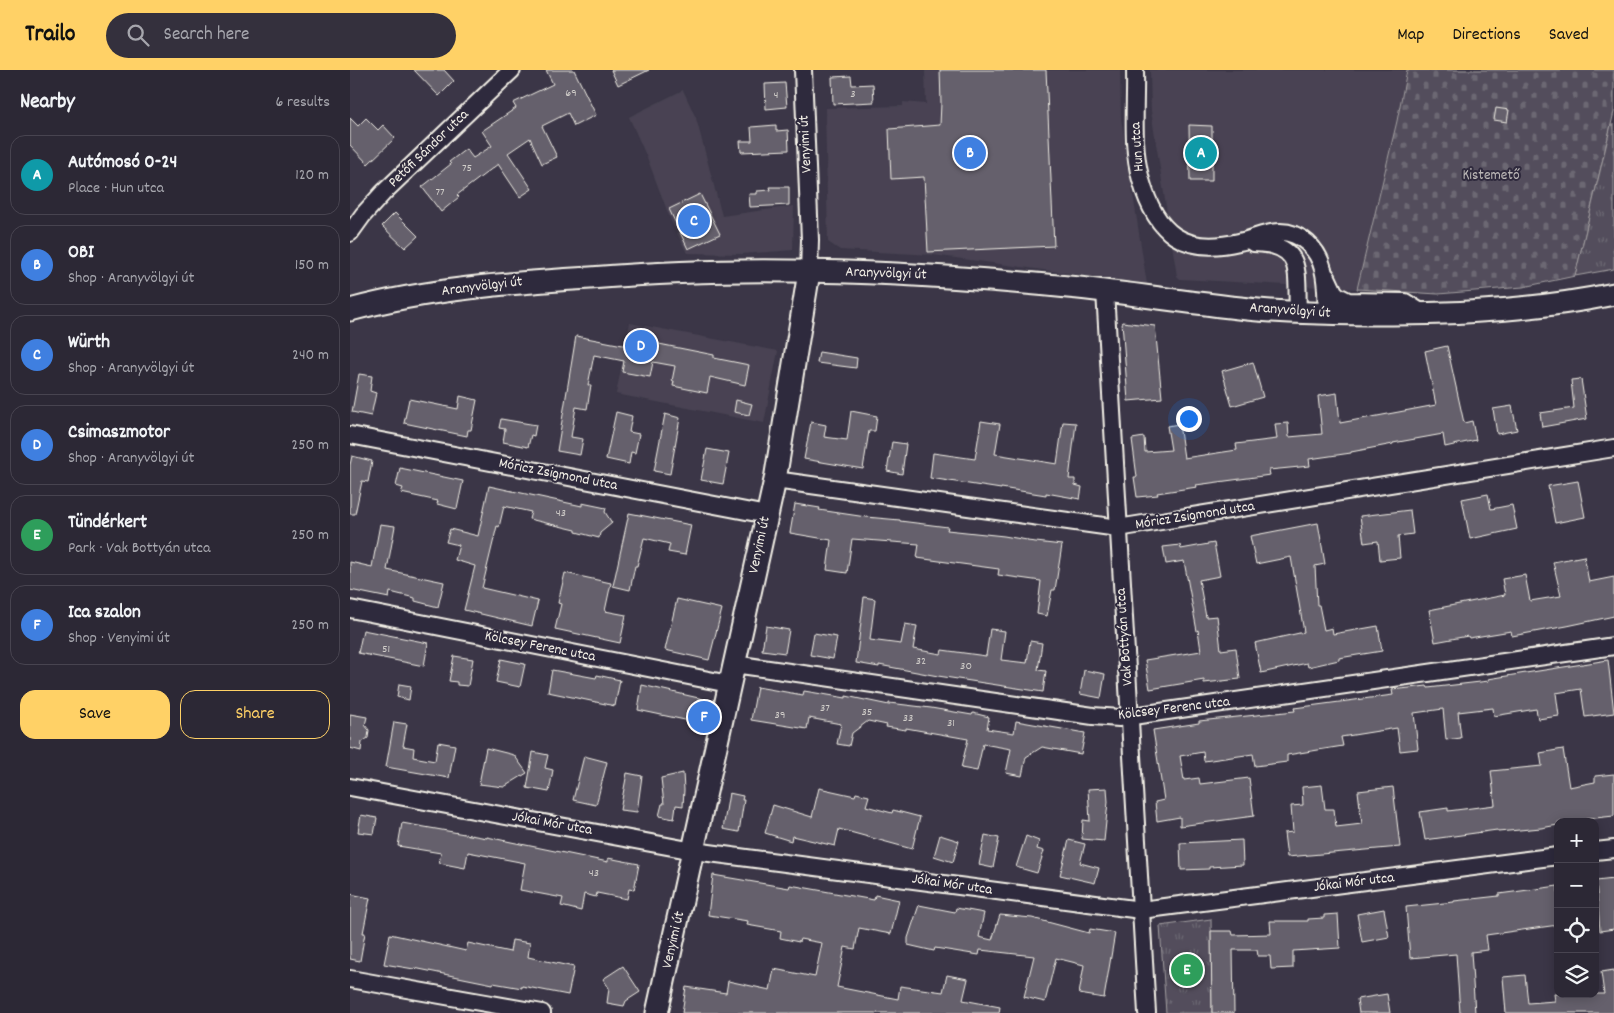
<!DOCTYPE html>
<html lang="en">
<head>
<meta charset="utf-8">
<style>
	body { margin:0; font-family:Dekko,sans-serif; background:#34303d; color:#f1f3f6 }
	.controls { position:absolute; right:15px; bottom:15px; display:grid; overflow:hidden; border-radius:10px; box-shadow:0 2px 12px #0003 }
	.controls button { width:45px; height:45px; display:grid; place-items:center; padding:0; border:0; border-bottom:1px solid #484450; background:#2c2835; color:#f1f3f6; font:25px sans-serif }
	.you { position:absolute; left:838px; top:348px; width:18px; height:18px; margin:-12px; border:4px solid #fff; border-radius:50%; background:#1a73e8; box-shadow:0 0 0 8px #1a73e833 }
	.badge { display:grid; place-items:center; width:32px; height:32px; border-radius:50%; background:#ffd166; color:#fff; font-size:16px; font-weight:700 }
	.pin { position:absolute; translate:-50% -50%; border:2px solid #fff; box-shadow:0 1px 5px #0006 }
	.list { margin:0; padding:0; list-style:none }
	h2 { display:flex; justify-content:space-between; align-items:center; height:65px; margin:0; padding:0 20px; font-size:21px }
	h2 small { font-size:16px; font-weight:400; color:#a6a6ad }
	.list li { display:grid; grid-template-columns:32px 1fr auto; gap:15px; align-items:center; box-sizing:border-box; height:80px; margin:0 10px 10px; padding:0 10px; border:1px solid #484450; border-radius:15px }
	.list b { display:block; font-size:19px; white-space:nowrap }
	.list p { margin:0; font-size:16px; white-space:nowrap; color:#a6a6ad }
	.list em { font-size:16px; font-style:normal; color:#a6a6ad }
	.actions { display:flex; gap:10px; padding:15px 20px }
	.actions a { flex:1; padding:11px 0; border:1px solid #ffd166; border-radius:15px; text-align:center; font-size:18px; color:#ffd166 }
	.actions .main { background:#ffd166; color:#111 }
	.icon { flex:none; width:28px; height:28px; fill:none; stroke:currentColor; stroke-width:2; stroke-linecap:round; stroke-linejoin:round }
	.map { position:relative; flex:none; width:1264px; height:943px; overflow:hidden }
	header { display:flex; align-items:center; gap:30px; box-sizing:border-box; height:70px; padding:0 25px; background:#ffd166; color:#111 }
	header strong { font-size:24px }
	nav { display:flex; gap:28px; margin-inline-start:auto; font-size:18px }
	.search { width:350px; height:45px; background:#34303d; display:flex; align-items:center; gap:12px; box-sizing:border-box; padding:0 18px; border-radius:28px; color:#a6a6ad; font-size:19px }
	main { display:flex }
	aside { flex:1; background:#2c2835 }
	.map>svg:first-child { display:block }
	.built { fill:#484352 }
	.cemetery { fill:url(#cemetery-stones); stroke:#a4a0a2 }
	.park { fill:url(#park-tufts); stroke:#a4a0a2 }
	.building { fill:#65616c; stroke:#f4f1e8 }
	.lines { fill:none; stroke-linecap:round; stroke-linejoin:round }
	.minor-casing { stroke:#f4f1e8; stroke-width:20 }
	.tertiary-casing { stroke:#f4f1e8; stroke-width:25 }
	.minor { stroke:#2f2a3d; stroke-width:16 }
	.tertiary { stroke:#2f2a3d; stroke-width:21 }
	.labels { text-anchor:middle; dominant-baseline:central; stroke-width:4; stroke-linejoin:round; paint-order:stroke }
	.number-label { font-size:12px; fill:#d0cdc9 }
	.street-label { font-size:15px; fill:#f4f1e8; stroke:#2f2a3d }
	.park-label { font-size:15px; fill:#bcb8b7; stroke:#2f2a3d }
</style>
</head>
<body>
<header>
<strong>Trailo</strong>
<div class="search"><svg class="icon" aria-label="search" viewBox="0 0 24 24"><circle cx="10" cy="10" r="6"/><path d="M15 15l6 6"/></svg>Search here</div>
<nav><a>Map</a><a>Directions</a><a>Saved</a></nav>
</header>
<main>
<aside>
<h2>Nearby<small>6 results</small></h2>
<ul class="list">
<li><span class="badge" style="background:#0f9aa8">A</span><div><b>Autómosó 0-24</b><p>Place · Hun utca</p></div><em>120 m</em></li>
<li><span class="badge" style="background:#3f7fe0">B</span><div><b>OBI</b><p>Shop · Aranyvölgyi út</p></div><em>150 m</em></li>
<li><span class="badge" style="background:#3f7fe0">C</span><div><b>Würth</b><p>Shop · Aranyvölgyi út</p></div><em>240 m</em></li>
<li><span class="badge" style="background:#3f7fe0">D</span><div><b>Csimaszmotor</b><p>Shop · Aranyvölgyi út</p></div><em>250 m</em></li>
<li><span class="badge" style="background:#2e9e5b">E</span><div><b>Tündérkert</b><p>Park · Vak Bottyán utca</p></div><em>250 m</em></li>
<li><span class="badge" style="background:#3f7fe0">F</span><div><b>Ica szalon</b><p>Shop · Venyimi út</p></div><em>250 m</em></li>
</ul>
<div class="actions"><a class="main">Save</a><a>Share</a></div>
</aside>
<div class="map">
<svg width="1264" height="943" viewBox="0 0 1264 943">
	<defs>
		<pattern id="cemetery-stones" width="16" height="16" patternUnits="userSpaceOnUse" patternTransform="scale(1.25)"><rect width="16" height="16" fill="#534e5c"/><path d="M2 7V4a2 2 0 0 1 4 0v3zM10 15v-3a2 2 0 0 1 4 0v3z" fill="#6c6873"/></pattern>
		<pattern id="park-tufts" width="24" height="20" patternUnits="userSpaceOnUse" patternTransform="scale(1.25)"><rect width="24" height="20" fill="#534e5c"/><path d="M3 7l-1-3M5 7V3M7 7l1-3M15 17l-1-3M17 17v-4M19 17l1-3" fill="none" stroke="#6c6873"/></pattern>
	</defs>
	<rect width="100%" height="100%" fill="#3b3647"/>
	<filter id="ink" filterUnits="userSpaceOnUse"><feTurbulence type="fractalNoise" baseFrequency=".02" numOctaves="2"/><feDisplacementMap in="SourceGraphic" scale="10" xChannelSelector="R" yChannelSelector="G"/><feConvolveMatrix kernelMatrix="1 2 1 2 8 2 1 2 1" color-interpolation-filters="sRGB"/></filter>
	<g filter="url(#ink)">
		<!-- built -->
		<g class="built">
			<path d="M575 0H770L771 48 797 214 583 185 490 180 478 172 475 38 553 36V32L576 34Z"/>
			<path d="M800 0H1057L1047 51 1007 219 830 209 827 206 801 41Z"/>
			<path d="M333 20 346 48 372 146 444 136 443 180 392 184 337 183 321 151 298 90 279 47Z"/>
			<path d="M280 253 428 281 414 353 266 324Z"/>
		</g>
		<!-- cemetery -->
		<path class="cemetery" d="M1057 0H1264V42L1225 206 1173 217 1088 224 1007 219 1047 51Z"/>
		<!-- park -->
		<g class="park">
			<path d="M1261 55H1264V199L1225 206Z"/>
			<path d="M861 849 862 943H816L810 856Z"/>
		</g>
		<!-- building -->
		<g class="building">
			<path d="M64 0H94L104 11 89 26Z"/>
			<path d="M196 0H224L246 45 224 56 218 43 192 56 207 87 192 94 180 68 158 83 182 119 170 127 148 94 107 125 109 127 91 142 72 117 101 94 99 92 116 79 123 88 142 76 132 61 166 38 163 33 203 14Z"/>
			<path d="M261 0H299L268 15Z"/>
			<path d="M590 0H696L704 176 578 182 574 107 541 109 539 59 590 55 591 33Z"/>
			<path d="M501 6 502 15 523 14 524 32 483 34 482 7Z"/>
			<path d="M435 13 437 37 416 39 415 14Z"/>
			<path d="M1146 38 1159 40 1157 52 1144 50Z"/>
			<path d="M0 48 8 56 16 48 28 60 33 55 45 68 18 94 0 75Z"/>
			<path d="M426 55V61L438 60 439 80 391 82 390 71H402L401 57Z"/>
			<path d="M839 55 862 56V111H840Z"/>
			<path d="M420 117H439V135L400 137 399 124H407V121L421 120Z"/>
			<path d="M350 124 370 164 338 179 319 139Z"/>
			<path d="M45 143 68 166 55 178 32 156Z"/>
			<path d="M772 252 805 256 812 328 778 331Z"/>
			<path d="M226 266 278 276 279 268 364 285V288L399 295 395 315 360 307 357 323 323 316 324 311H322L325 296 303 292 300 307 272 302 274 291 244 285 238 315H241L237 339 226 337 221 367 233 369 230 385 207 381Z"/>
			<path d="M1097 276 1114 353 1122 351 1126 370 1095 377 1093 364 1043 373V374L1001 382V383L959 389 960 396 919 400 920 405 846 415 847 417 807 423 808 425 787 427 784 407H787L782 369 794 367 795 382 821 380 817 356 829 354 834 388 887 380 886 374 927 369 925 354 938 353 939 367 972 364 968 326 987 323 990 353 1086 335 1075 281Z"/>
			<path d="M469 282 507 288 506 298 467 293Z"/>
			<path d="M903 292 913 327 882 336 872 301Z"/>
			<path d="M9 304 22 306 20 321 26 323 21 346 2 342Z"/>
			<path d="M1231 309 1237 349 1192 357 1190 343 1224 338 1221 310Z"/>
			<path d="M110 326 127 330 121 360H118L117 366 54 353 59 329 108 339Z"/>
			<path d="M386 330 402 334 399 345 384 342Z"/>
			<path d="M1162 336 1167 360 1147 364 1143 339Z"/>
			<path d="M501 341 527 346 525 361H519L513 399 454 389 461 352 476 355 474 367 497 370Z"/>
			<path d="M266 342 282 346 279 362 289 364 285 383 281 382 279 394 256 389Z"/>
			<path d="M315 344 330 348 320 404 304 401Z"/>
			<path d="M151 349 186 355 184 366 181 365 178 377 153 372 155 359 149 358Z"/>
			<path d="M631 351 650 354 645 384 707 394 713 352 726 353 719 409H725V415L732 417 730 429 696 423V425L651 418V419L580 408 583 383 625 389Z"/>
			<path d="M542 372 556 374 552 404 537 401Z"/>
			<path d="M357 379 379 383 373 414 351 410Z"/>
			<path d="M2 386 22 391 18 412 12 411 5 444H0V395Z"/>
			<path d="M50 398 113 411 107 439 87 434 88 431 51 423 53 418 46 416Z"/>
			<path d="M1228 411 1235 447 1205 453 1198 416Z"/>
			<path d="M139 416 232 436V433L256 438 255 442 262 453 250 463 249 468 226 462V460L179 449 181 442 154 436 149 457 147 456 132 518 188 531 182 556 114 540 125 496 105 490 109 475 96 472 100 459 128 466Z"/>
			<path d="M1138 424 1141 439 1162 435 1167 459 1120 469 1112 429Z"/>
			<path d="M445 434 470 438 469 440 516 447 550 450V451L598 457 597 460 654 466 677 470V471L712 475 705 520H702L697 546 687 544 691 511 648 505 649 499 567 488 569 474 502 469 497 503 477 500 481 470 440 463Z"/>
			<path d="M1060 440 1063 464 1048 466 1050 488 1030 490 1028 471 1014 473 1010 446Z"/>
			<path d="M279 443 341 455 335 485 318 482 320 474 294 468 287 496H285L280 520 263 516Z"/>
			<path d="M968 453 975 494 965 496 967 535H969L974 560 982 558 983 564 1028 556 1032 581 989 588V590L958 597 957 593 911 603 905 573 954 562 941 487 906 494 900 466Z"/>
			<path d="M30 454 45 456 37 500 94 512 88 537 65 531V528L40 522 39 528 0 520V492L22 497Z"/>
			<path d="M864 473 870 506 849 510 856 547 867 546 871 580 886 578 890 609 854 613V610L800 619 795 590 851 581 848 560 847 561 834 491 816 494 813 477 830 475 831 479Z"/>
			<path d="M1234 486 1239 512 1264 507V546L1217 556 1162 566 1161 561 1119 568 1118 566 1085 572 1079 540 1155 525 1152 509 1175 505 1180 531 1211 526 1203 492Z"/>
			<path d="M215 503 261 513 255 541 276 545 270 573 205 559 211 534 208 533Z"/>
			<path d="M514 527 525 529 520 570 551 574 555 554 567 556 563 579 591 584 592 580 636 586 640 559 655 561 651 590 677 593 680 571 692 573 688 600 696 601 693 622 588 606 529 595V597L506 593Z"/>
			<path d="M327 529 372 539 359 590 315 580Z"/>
			<path d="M416 556 439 560 435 583 412 580Z"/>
			<path d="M13 560 78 573 74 596 8 583Z"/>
			<path d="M464 563 487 567 483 589 460 585Z"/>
			<path d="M104 586 123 589 118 616 107 615V612L99 611Z"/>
			<path d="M151 589 175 594 170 617 146 612Z"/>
			<path d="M1258 590 1264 643 1235 647 1231 619 1206 623 1209 646 1188 649 1186 639 1144 646 1143 638 1108 642 1111 668 1096 670 1093 639 1064 643 1068 679 1050 681 1047 658 991 667 993 676 937 685V692L905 696 903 684 854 691 853 682 830 686 834 710 849 708 850 714 899 708 904 746 830 756V747L807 751 805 732 814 730 803 660 849 653V651L945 641 944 638 1043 625 1042 620 1077 616 1078 618 1139 611 1138 609Z"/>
			<path d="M202 600 246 608 247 605 270 610 265 636 198 622Z"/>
			<path d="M734 600 755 604 751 628 730 624Z"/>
			<path d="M49 614 61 616 59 630 47 627Z"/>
			<path d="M292 615 353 629 349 653 288 640Z"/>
			<path d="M407 617 453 625 454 621 496 628V626L539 635V633L581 638 622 645 623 643 639 647 637 659 664 663 666 651 735 663 731 684 692 677 676 687 672 706 656 703 661 679 633 674 627 701 611 698 618 669 556 658V660L536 657 537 655 518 651 502 663 499 676 487 674 491 654 459 648 457 659 401 650Z"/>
			<path d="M0 644 17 647 15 655 19 660 18 668 12 672 11 681 0 678Z"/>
			<path d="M44 652 57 654 53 676 64 678 63 687 85 691 88 672 105 675 99 708 36 697Z"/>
			<path d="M136 678 164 685 177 703 154 717 129 714Z"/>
			<path d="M1213 679 1219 717 1245 712V706L1264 704V746L1236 749V750L1227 752H1208V755L1191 758 1148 762 1147 760 1075 770 1070 742 1098 738V741L1145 735 1141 701 1192 696 1190 683Z"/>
			<path d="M183 682 198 685 195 698 203 700 199 722 177 718Z"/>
			<path d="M234 686 257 692 246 735 223 730Z"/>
			<path d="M277 703 292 706 287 742 270 740Z"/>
			<path d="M333 703 334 720 333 736 326 735 324 749 309 746 312 734H314L311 708Z"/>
			<path d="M972 715 975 739H984L986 757 1012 754 1008 721 1043 717 1050 777 937 787 934 763 943 762 941 736 953 735 952 717Z"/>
			<path d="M469 718 505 726 506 723 519 726 516 736 542 743 543 740 570 747 562 779 489 759 485 776 442 766 441 771 415 763 423 735 462 747Z"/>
			<path d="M757 718 758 732 754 771 732 769 733 750 740 751 738 719Z"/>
			<path d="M379 723 393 726 392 730H394L389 762 373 759Z"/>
			<path d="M11 745 27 748 24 764 8 762Z"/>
			<path d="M52 753 137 768V767L258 792V788L289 794 284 820 279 819 277 829 247 823 246 827 234 824 231 841 211 836 213 828 170 820 175 793 118 782 115 798 89 793 91 783 48 776Z"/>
			<path d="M590 765 609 771 603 792 584 786Z"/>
			<path d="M635 765 649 768 643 798 629 795Z"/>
			<path d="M676 766 689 771 687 779 694 781 687 803 666 797Z"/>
			<path d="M719 770 735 774 730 793 749 798 745 813 710 805Z"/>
			<path d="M892 770 893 795 859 797V799L831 800 830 773Z"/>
			<path d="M363 805 439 818 440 815 524 830 525 825 549 830 541 864 509 858 505 879 495 877 487 917 548 929 550 916 593 922 597 905 618 909 613 930 650 937 649 943H332L336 917 376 923 378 911 420 920 424 899 465 907 472 873 450 869 449 872 430 868 431 861 397 855 398 851 358 845Z"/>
			<path d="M1264 809V859L1250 861 1246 811Z"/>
			<path d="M1208 816V855L1136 865 1138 880 1121 882 1125 943H1110L1106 884 1060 888 1056 837 1104 832V831L1149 826V824Z"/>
			<path d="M0 824 20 828 13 863H15L10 891 0 889Z"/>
			<path d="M569 835 605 842 606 838 634 843 629 867 642 870 650 845 682 848 739 863 740 859 765 863 754 928 729 924 734 895 706 888 695 932 674 927 684 886 630 880 629 885 585 878 584 881 558 875V868Z"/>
			<path d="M1034 839 1039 867 1012 872 1007 844Z"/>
			<path d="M988 844 990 878 943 881V898L921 899 920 886H908L907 880H883L884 943H862L861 861H882L883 865 921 864 920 851H958V849L974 848V845Z"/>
			<path d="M40 864 116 881 118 873 160 882 162 870 180 873 178 887 224 897 218 925 172 916V918L143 913V914L64 898V899L34 894Z"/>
			<path d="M273 896 290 922 276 931 274 936 257 933 259 918 253 909Z"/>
			<path d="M1264 900V943H1156L1153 907 1175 905 1178 933 1205 931 1204 924H1254L1251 902Z"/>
			<path d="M1037 924 1040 943H1009L1007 929Z"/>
		</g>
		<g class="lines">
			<defs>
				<g id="minor">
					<path d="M453 0 460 170 459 202"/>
					<path d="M785 0C786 36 781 75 791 110 806 164 834 185 889 172 903 169 916 162 930 162 951 162 968 179 973 199 977 213 976 230 977 244"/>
					<path d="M0 163 13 145 33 123 162 0"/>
					<path d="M903 173C955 174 946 202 948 243"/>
					<path d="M977 207 984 222 988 226 998 231 1055 232 1074 244"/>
					<path d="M755 221 797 943"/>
					<path d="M0 365 417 445"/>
					<path d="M425 410 768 458 1264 378"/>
					<path d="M0 539 379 614"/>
					<path d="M384 594 743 646 769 648 1264 576"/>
					<path d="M0 717 344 781 791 840 1208 786"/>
					<path d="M1245 781 1264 779"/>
					<path d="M0 909 192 943"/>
				</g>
				<g id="tertiary">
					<path d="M0 240C78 219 159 213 240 208 306 203 372 200 438 201 531 201 625 208 718 217 781 223 845 234 908 240 953 244 997 244 1042 244 1116 244 1191 239 1264 224"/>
					<path d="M307 943 425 410 459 202"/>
				</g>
			</defs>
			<!-- minor casing -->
			<use href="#minor" class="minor-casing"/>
			<!-- tertiary casing -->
			<use href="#tertiary" class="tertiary-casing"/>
			<!-- minor -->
			<use href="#minor" class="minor"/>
			<!-- tertiary -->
			<use href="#tertiary" class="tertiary"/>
		</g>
	</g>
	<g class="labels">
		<!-- number labels -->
		<g class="number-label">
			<text x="221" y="23">69</text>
			<text x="503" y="24">3</text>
			<text x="426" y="25">4</text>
			<text x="117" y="98">75</text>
			<text x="90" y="122">77</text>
			<text x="211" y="443">43</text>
			<text x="36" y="579">51</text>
			<text x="571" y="591">32</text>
			<text x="616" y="596">30</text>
			<text x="475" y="638">37</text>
			<text x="517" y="642">35</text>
			<text x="430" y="645">39</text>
			<text x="558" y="648">33</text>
			<text x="601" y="653">31</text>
			<text x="244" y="803">43</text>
		</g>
		<!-- street labels -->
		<g class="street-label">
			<text transform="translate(456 74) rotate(-93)">Venyimi út</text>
			<text transform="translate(788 77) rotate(-94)">Hun utca</text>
			<text transform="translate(79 79) rotate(-44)">Petőfi Sándor utca</text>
			<text transform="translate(536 204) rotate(2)">Aranyvölgyi út</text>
			<text transform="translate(132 217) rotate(-7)">Aranyvölgyi út</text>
			<text transform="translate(940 241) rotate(4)">Aranyvölgyi út</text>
			<text transform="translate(208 405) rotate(11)">Móricz Zsigmond utca</text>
			<text transform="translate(845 446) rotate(-9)">Móricz Zsigmond utca</text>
			<text transform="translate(410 475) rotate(-78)">Venyimi út</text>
			<text transform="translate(775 567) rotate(-94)">Vak Bottyán utca</text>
			<text transform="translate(190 577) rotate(11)">Kölcsey Ferenc utca</text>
			<text transform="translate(824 639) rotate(-7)">Kölcsey Ferenc utca</text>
			<text transform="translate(202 754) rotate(10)">Jókai Mór utca</text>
			<text transform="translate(1004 813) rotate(-7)">Jókai Mór utca</text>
			<text transform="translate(602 815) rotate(8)">Jókai Mór utca</text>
			<text transform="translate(324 870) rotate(-77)">Venyimi út</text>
		</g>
		<!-- park labels -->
		<g class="park-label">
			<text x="1141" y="106">Kistemető</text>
		</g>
	</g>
</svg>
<div class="controls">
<button>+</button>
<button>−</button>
<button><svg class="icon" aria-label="locate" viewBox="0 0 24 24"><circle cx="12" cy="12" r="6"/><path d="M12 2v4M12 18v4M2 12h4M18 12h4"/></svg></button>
<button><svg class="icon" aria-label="layers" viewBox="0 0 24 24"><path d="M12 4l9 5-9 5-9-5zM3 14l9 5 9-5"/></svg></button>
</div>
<div class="you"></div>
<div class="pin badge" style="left:851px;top:83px;background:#0f9aa8">A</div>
<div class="pin badge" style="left:620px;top:83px;background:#3f7fe0">B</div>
<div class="pin badge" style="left:344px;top:151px;background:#3f7fe0">C</div>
<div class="pin badge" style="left:291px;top:276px;background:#3f7fe0">D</div>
<div class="pin badge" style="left:837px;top:900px;background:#2e9e5b">E</div>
<div class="pin badge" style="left:354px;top:647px;background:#3f7fe0">F</div>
</div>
</main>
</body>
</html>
